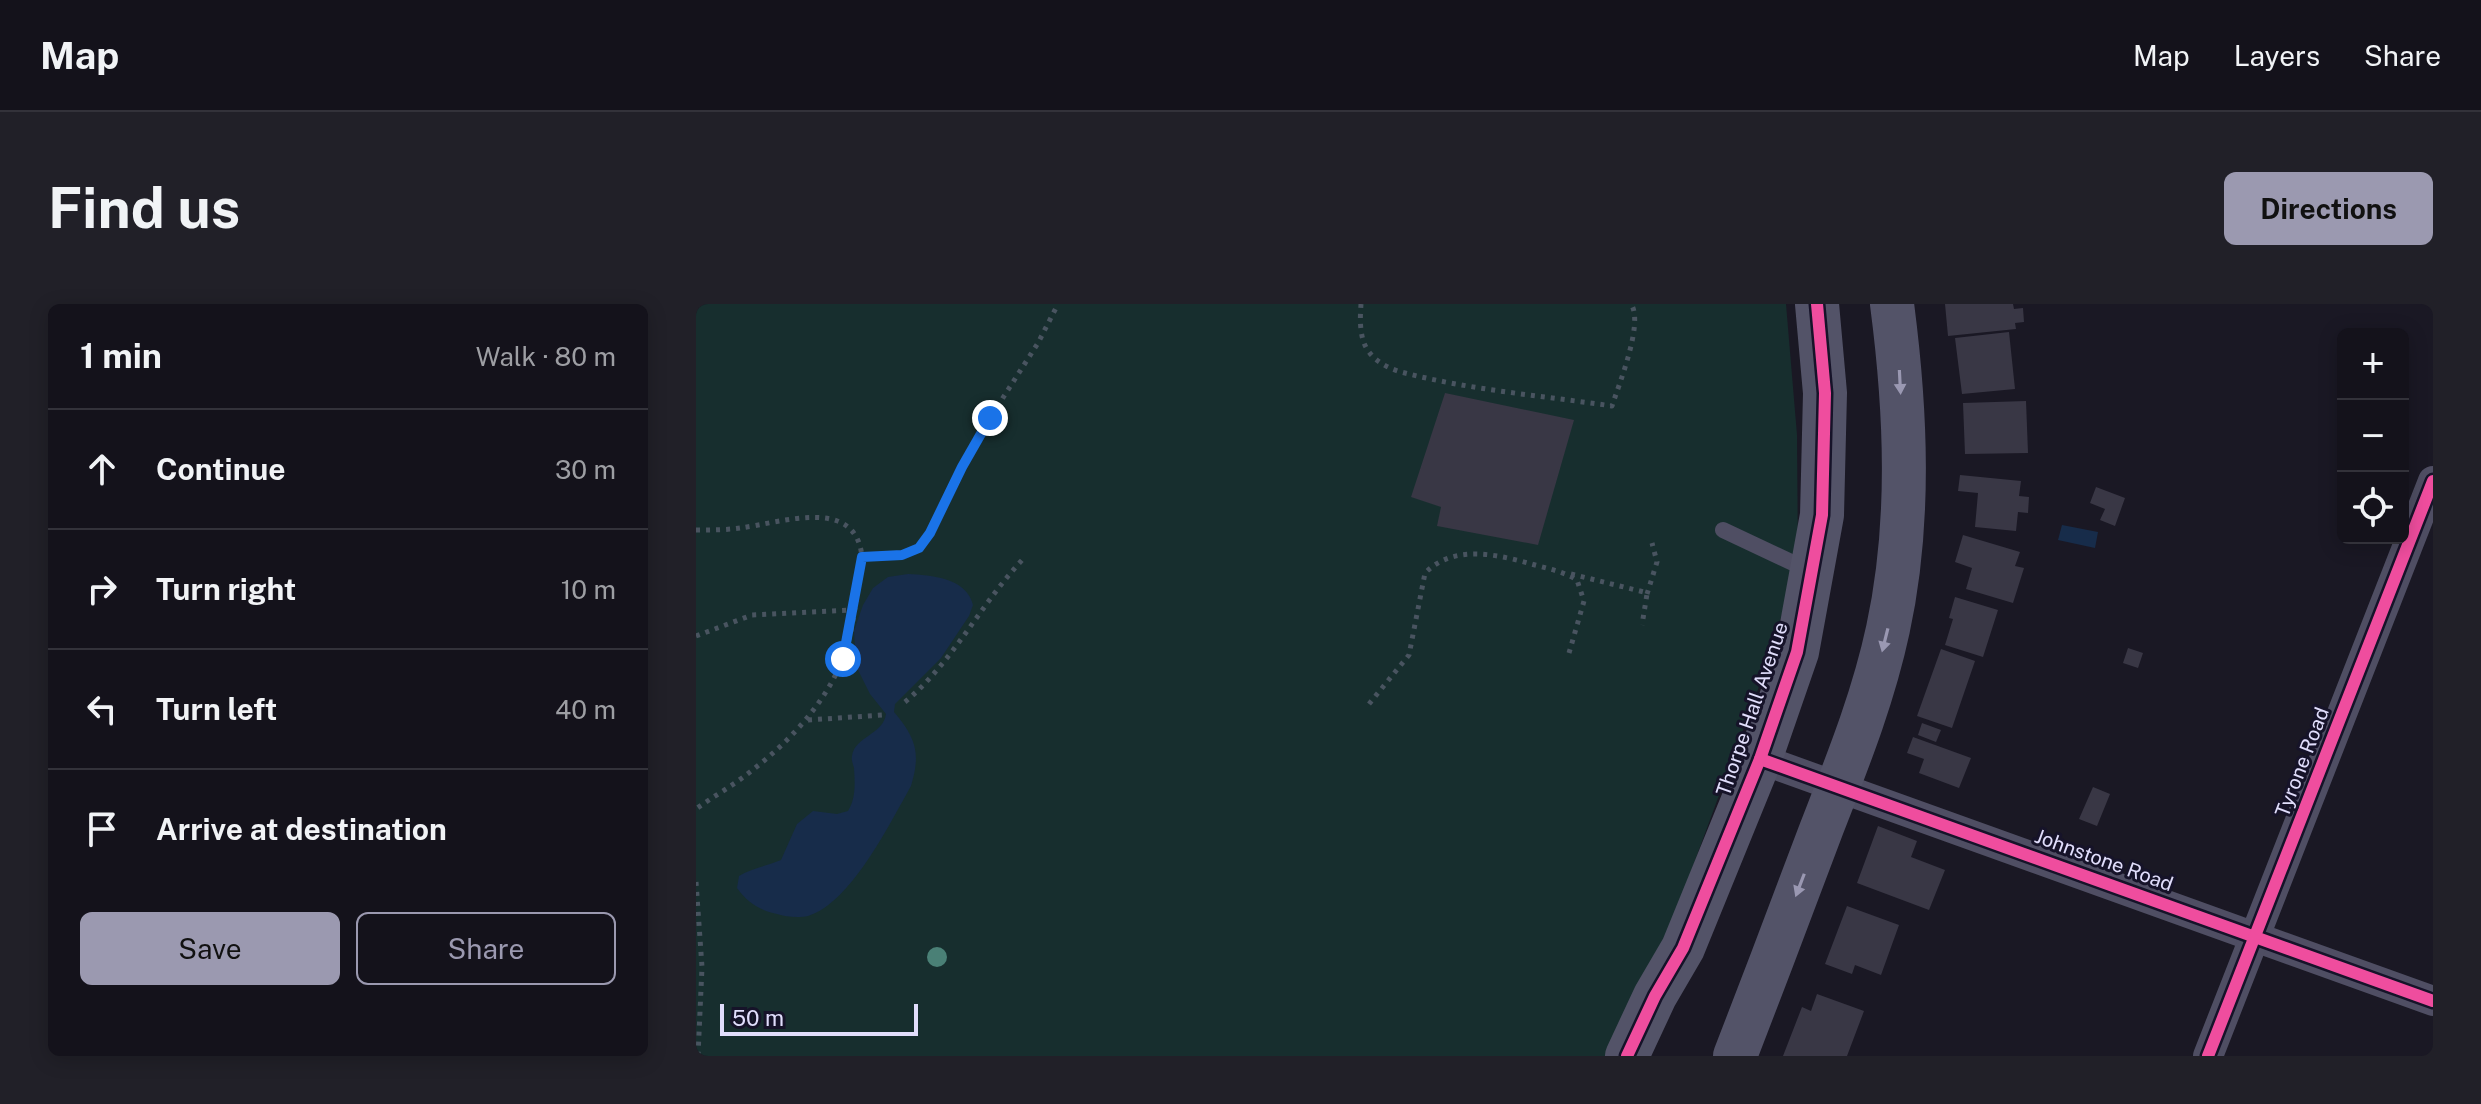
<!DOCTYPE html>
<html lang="en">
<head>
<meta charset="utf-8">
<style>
	body { margin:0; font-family:"Public Sans",sans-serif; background:#212028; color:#f1f3f6 }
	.controls { position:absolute; right:24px; top:24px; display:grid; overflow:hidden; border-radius:12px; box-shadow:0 4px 20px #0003 }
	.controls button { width:72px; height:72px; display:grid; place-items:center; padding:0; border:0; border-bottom:2px solid #33323a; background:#14121b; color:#f1f3f6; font:40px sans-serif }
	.scale { position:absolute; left:24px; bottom:20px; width:198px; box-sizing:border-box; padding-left:8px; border:4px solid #e1defc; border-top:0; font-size:22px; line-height:28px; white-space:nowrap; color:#e1defc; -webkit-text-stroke:6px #161329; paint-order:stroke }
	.stop { position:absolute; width:24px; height:24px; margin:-18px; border:6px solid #1a73e8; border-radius:50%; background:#fff }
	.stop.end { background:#1a73e8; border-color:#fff; box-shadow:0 2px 8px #0008 }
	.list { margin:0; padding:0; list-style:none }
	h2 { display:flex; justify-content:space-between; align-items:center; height:104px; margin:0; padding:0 32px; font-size:34px }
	h2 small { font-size:26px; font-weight:400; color:#9d9ea3 }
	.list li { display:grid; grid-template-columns:52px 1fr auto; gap:24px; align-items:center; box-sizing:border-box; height:120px; padding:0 32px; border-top:2px solid #33323a }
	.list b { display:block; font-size:30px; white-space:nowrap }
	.list em { font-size:26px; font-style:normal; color:#9d9ea3 }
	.actions { display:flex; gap:16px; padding:24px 32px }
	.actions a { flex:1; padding:18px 0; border:2px solid #9b99b0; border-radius:12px; text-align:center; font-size:28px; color:#9b99b0 }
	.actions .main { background:#9b99b0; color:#111 }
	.icon { flex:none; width:44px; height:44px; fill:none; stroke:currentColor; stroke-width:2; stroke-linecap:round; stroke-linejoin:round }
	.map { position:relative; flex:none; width:1737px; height:752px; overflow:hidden; border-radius:12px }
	header { display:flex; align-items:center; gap:48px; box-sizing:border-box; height:112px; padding:0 40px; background:#14121b; border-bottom:2px solid #33323a }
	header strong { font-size:38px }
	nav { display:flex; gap:44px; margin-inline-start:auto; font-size:28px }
	.intro { display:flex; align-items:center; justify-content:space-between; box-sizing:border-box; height:192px; padding:0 48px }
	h1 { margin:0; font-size:56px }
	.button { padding:20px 36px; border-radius:12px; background:#9b99b0; color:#111; font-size:28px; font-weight:700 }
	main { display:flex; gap:48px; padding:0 48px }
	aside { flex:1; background:#14121b; border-radius:12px; box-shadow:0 4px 20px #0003 }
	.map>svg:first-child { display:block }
	.green { fill:#172e2e }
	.water { fill:#172c4a }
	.building { fill:#393745 }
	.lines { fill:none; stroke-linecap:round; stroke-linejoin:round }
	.path { stroke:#495460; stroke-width:5; stroke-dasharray:4 6; stroke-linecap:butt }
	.lane { stroke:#4f4e63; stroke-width:16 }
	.street { stroke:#4f4e63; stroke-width:30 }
	.secondary { stroke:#535368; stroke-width:44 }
	.cycleway-casing { stroke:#161329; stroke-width:17 }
	.cycleway { stroke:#ef4d9e; stroke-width:12 }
	.tree { fill:#4a8076 }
	.oneway { fill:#9a98b2 }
	.route { stroke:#1a73e8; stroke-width:10 }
	.labels { text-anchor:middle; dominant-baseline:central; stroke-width:6; stroke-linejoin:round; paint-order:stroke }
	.street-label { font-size:20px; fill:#e1defc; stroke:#161329 }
</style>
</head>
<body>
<header>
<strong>Map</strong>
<nav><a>Map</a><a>Layers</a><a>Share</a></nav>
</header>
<div class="intro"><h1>Find us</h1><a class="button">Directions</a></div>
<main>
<aside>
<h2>1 min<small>Walk · 80 m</small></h2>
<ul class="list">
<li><svg class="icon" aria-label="ahead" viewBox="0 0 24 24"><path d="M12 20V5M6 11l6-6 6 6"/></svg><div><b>Continue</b></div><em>30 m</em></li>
<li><svg class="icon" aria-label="right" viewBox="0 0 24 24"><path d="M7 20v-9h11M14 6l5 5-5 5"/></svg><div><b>Turn right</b></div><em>10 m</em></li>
<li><svg class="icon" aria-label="left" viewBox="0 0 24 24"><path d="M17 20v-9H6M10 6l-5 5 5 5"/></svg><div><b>Turn left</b></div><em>40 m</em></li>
<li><svg class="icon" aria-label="arrive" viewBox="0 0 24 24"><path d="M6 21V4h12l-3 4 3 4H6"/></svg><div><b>Arrive at destination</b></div></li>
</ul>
<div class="actions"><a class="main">Save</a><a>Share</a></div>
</aside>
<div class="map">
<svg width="1737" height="752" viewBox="0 0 1737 752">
	<rect width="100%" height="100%" fill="#1a1824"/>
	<!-- green -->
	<path class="green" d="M0 0H1090L1101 131 1102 259 1065 377 979 611 914 752H0Z"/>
	<!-- water -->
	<g class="water">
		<path d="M1366 221 1402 228 1399 244 1362 236Z"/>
		<path d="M212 270C235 271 271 274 277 301L273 312 245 354 199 400 198 408C220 434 225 449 215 482 194 519 155 599 112 612 103 614 90 613 81 610 63 606 52 599 41 584L43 572C56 564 71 562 85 556L101 520 117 507 141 510 152 507C160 494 159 479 158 464 157 460 155 456 156 452 159 432 187 431 190 410L174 390 160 362 158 327 167 301 177 284 192 273Z"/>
	</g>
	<!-- building -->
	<g class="building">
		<path d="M1249 0H1317L1318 5 1327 4 1328 18 1319 19 1320 25 1252 32Z"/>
		<path d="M1313 28 1319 85 1266 90 1259 34Z"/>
		<path d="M749 89 878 116 842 241 741 222 745 203 715 193Z"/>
		<path d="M1330 97 1332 149 1269 150 1267 99Z"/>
		<path d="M1264 171 1325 177 1323 192 1333 193 1332 209 1322 208 1320 227 1279 223 1282 189 1262 187Z"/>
		<path d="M1400 183 1429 194 1419 222 1404 216 1409 205 1394 199Z"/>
		<path d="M1267 231 1324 248 1319 262 1328 264 1317 299 1270 285 1276 264 1259 258Z"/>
		<path d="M1259 293 1302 306 1287 353 1249 341 1257 315 1253 314Z"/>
		<path d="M1432 344 1447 349 1442 364 1427 359Z"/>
		<path d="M1245 345 1279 357 1256 424 1221 412Z"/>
		<path d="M1226 419 1245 426 1240 438 1222 431Z"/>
		<path d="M1217 433 1275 454 1263 484 1223 469 1228 455 1211 449Z"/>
		<path d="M1397 483 1414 490 1401 522 1383 515Z"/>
		<path d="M1182 522 1221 537 1215 553 1249 566 1233 606 1161 579Z"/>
		<path d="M1151 602 1203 621 1185 671 1159 661 1156 670 1129 660Z"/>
		<path d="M1121 690 1168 707 1151 752H1087L1106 703 1115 707Z"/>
	</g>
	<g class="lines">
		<!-- path -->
		<g class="path">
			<path d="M665 0C664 15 663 35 673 48 681 59 696 66 709 69 775 86 848 92 916 102 923 80 948 19 935 0"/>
			<path d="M0 226C15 226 30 226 44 224 85 219 160 191 166 253 161 285 158 328 146 357 126 405 88 443 46 474 31 485 15 494 0 505"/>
			<path d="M166 253 206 251 223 244 234 229 266 163 294 114 342 39 362 0"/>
			<path d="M875 270 948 288 951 290 946 321"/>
			<path d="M951 290 961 258 956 239"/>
			<path d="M0 332 56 311 157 306"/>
			<path d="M209 398C257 358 284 301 327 255"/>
			<path d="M673 400 713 351 729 269C759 239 803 251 839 261 854 265 868 268 881 276L888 297 873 349"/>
			<path d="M112 416 187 411"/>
			<path d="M0 578 6 663 2 752"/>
		</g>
		<!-- lane -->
		<path class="lane" d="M1027 226 1112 266"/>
		<!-- street -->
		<g class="street">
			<path d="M1064 455 1737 697"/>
			<path d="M1512 752 1737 177"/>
		</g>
		<!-- secondary -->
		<g class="secondary">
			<path d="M931 752 959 692 987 644 1064 455 1101 348 1126 211 1129 89 1121 0"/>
			<path d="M1039 752C1068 677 1097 601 1125 526 1151 459 1177 395 1192 325 1215 219 1210 107 1196 0"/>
		</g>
		<defs>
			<g id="cycleway">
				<path d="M1064 455 1737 697"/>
				<path d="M931 752 959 692 987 644 1064 455 1101 348 1126 211 1129 89 1121 0"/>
				<path d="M1512 752 1737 177"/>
			</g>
		</defs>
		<!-- cycleway casing -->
		<use href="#cycleway" class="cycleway-casing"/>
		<!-- cycleway -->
		<use href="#cycleway" class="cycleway"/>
	</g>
	<!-- trees -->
	<circle class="tree" cx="241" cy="653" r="10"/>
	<!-- one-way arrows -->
	<defs><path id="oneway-solid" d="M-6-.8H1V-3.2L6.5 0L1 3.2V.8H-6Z" transform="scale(2)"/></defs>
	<g class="oneway">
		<use href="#oneway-solid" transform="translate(1204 78) rotate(87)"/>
		<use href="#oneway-solid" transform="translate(1189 336) rotate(104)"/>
		<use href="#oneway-solid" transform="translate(1104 581) rotate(111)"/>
	</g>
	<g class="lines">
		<!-- route -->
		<path class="route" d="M147 355 166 253 206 251 223 244 234 229 266 163 294 114"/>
	</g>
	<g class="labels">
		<!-- street labels -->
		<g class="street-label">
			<text transform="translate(1056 405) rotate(-71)">Thorpe Hall Avenue</text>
			<text transform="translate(1606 458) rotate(-69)">Tyrone Road</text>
			<text transform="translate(1408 556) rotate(20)">Johnstone Road</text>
		</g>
	</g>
</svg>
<div class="controls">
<button>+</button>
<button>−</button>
<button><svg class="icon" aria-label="locate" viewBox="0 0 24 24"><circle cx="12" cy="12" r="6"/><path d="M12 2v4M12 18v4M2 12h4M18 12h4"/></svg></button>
</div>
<div class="scale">50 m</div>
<div class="stop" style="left:147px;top:355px"></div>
<div class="stop end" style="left:294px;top:114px"></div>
</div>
</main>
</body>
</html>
